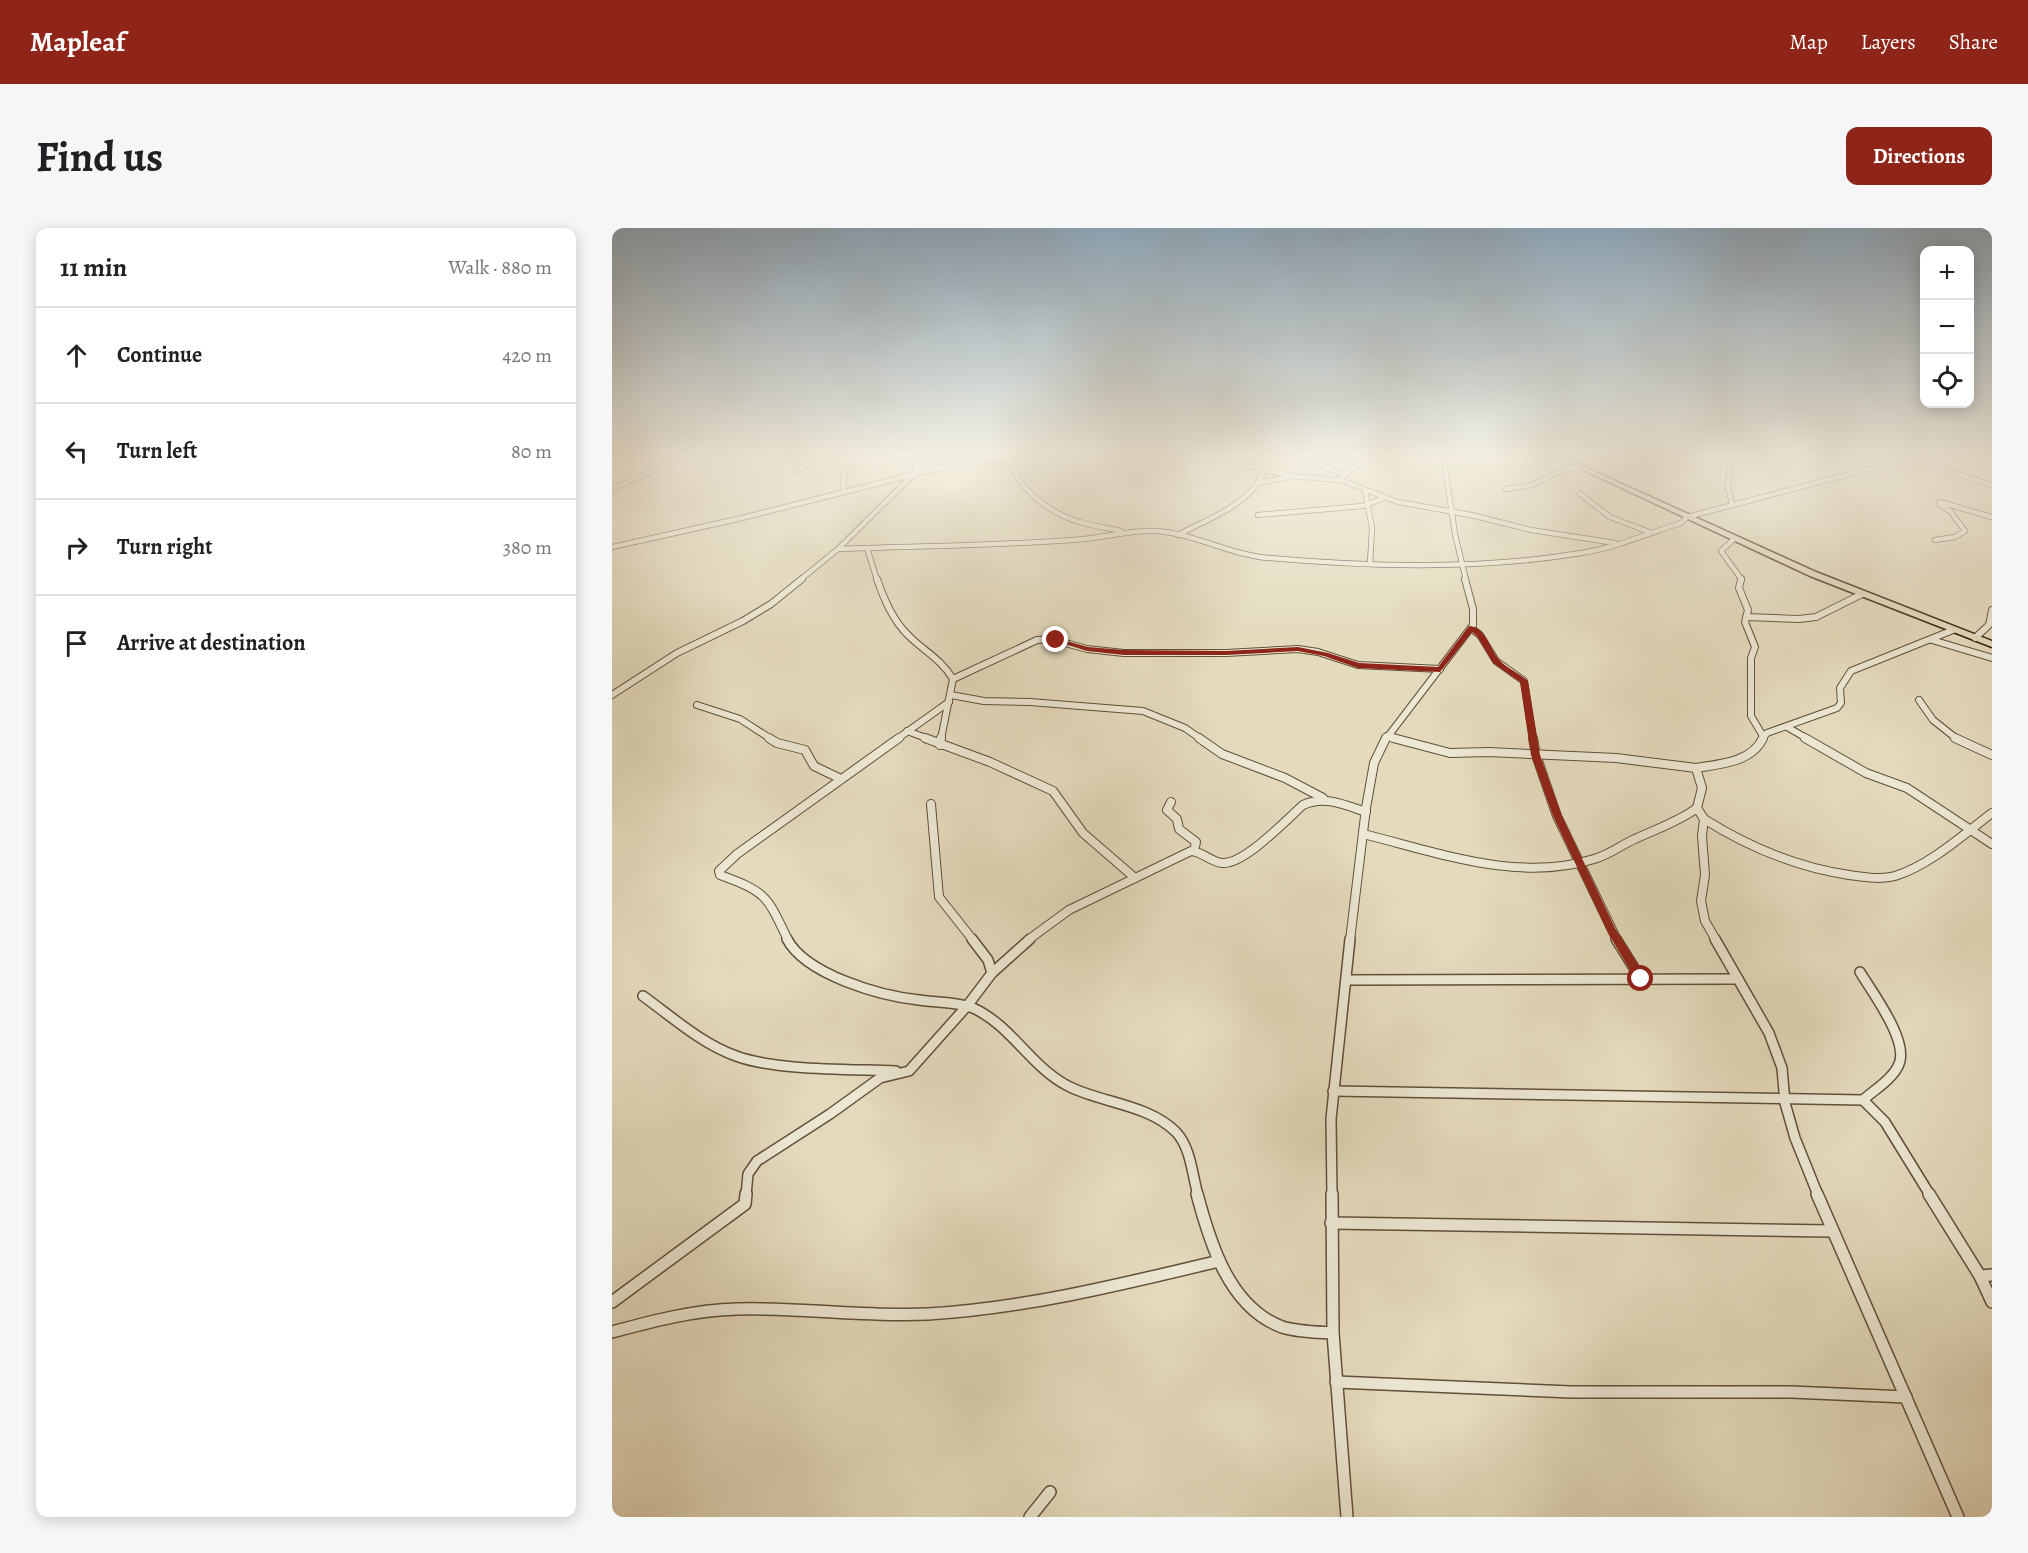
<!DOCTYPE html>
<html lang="en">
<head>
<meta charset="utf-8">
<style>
	body { margin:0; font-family:Alegreya,serif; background:#f6f6f6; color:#202124 }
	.controls { position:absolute; right:18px; top:18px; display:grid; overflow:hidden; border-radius:12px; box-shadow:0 3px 15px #0003 }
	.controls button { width:54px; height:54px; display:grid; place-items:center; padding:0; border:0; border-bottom:2px solid #e0e0e0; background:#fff; color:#202124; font:30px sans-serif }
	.stop { position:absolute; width:18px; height:18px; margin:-14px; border:4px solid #8f2418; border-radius:50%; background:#fff }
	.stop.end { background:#8f2418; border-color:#fff; box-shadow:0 2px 6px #0008 }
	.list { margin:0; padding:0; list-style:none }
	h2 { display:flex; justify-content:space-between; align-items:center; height:78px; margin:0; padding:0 24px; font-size:26px }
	h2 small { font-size:20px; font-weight:400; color:#757577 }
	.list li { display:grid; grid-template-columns:39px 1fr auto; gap:18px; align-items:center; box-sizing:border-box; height:96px; padding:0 24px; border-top:2px solid #e0e0e0 }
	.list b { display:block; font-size:22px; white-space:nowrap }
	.list em { font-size:20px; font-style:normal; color:#757577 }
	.icon { flex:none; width:33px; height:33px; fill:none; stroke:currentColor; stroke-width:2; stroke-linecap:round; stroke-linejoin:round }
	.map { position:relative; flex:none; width:1380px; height:1289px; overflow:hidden; border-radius:12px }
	header { display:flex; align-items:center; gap:36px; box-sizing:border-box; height:84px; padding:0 30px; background:#8f2418; color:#fff }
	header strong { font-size:28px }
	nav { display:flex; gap:33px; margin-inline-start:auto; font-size:21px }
	.intro { display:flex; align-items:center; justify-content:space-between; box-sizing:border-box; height:144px; padding:0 36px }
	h1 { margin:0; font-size:42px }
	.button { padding:15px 27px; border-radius:12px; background:#8f2418; color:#fff; font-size:21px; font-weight:700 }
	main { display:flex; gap:36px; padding:0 36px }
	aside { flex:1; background:#fff; border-radius:12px; box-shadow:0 3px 15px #0003 }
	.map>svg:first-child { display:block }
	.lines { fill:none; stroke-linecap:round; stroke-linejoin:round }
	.minor-far4-casing { stroke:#624e3a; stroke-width:6 }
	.minor-far3-casing { stroke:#624e3a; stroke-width:8 }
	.minor-far2-casing { stroke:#624e3a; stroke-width:10 }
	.minor-far1-casing { stroke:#624e3a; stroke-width:12 }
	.minor-casing { stroke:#624e3a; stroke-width:14 }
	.trunk-casing { stroke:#361f0f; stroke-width:3 }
	.minor-far4 { stroke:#ede8d4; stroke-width:4.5 }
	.minor-far3 { stroke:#ede8d4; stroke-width:6 }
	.minor-far2 { stroke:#ede8d4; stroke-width:8 }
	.minor-far1 { stroke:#ede8d4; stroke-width:9 }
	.minor { stroke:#ede8d4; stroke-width:11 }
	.trunk { fill:#e4dbbd; fill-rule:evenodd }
	.route { fill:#8f2418 }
</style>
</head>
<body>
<header>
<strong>Mapleaf</strong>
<nav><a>Map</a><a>Layers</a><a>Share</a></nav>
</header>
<div class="intro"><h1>Find us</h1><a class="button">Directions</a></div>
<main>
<aside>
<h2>11 min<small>Walk · 880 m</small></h2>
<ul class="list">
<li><svg class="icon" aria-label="ahead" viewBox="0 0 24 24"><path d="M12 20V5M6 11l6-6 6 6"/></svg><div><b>Continue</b></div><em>420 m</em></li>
<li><svg class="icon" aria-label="left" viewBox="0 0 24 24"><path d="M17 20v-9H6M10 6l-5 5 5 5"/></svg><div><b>Turn left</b></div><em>80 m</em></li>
<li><svg class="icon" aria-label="right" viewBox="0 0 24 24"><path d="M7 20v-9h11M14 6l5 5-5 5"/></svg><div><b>Turn right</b></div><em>380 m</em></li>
<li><svg class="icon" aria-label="arrive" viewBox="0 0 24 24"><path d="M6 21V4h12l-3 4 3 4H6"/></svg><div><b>Arrive at destination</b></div></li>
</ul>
</aside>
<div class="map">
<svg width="1380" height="1289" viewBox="0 0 1380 1289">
	<rect width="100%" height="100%" fill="#e4dbbd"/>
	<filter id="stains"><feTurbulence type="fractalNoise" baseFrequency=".00333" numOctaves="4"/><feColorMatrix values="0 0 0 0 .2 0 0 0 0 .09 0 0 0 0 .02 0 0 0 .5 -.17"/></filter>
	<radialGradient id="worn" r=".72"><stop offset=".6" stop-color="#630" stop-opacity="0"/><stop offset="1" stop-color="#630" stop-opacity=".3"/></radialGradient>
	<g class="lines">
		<defs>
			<g id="minor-far4">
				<path d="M304 226V244"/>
				<path d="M586 226 679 248 728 252 786 274 859 287 919 302 1003 315"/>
				<path d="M697 226 705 236 733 247"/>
				<path d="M831 226 843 306 854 352"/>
				<path d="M1109 226 1118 239 1116 259 1120 276"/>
				<path d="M1255 226 1283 233"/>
				<path d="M1278 226 1380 257"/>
				<path d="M398 231C405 261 439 286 468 294 481 298 495 300 509 303"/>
				<path d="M1301 231 1351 227 1380 230"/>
				<path d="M184 243 216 226"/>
				<path d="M728 252 740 240 778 226"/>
				<path d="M646 255 677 249"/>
				<path d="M0 261 79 226"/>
				<path d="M894 261 920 257 948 243 968 239"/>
				<path d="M753 262 760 300 758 336"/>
				<path d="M231 264 232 246 243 231 239 226"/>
				<path d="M968 266 998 289 1037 304"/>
				<path d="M1328 274 1380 289"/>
				<path d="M646 287 751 278 772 270"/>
				<path d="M566 307C592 293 623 282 643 259 651 249 652 236 661 226"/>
				<path d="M1122 311 1109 323 1130 352"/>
				<path d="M1323 312 1343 309 1353 303 1338 283 1327 276 1328 274"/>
				<path d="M0 319 130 290 351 234 398 231"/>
				<path d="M255 320 265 352"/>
				<path d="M226 321C307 318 390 318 471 311 495 309 518 302 543 303 582 305 618 327 657 330 758 339 869 342 969 325 1003 320 1037 305 1069 295L1075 289 1295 231"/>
				<path d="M188 352 226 321 322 226"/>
			</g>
			<g id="minor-far3">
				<path d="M265 351C272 371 281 393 297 408 312 423 330 432 341 451L329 511"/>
				<path d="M1129 351 1127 360 1136 382 1133 394 1143 419 1139 430V488L1151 508"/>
				<path d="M1134 389 1187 391 1204 389 1250 366"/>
				<path d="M859 400 868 407 884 433 912 453 921 511"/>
				<path d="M1363 410 1377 397 1380 382"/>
				<path d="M1320 412 1380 430"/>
				<path d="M341 451 425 412 439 411 475 421 512 425H614L686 421 706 424 746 437 828 441"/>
				<path d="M0 467 65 425 131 393 159 376 190 351"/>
				<path d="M339 467 372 473 418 474 531 483 573 500 589 511"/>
				<path d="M1307 472 1321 492 1345 511"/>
				<path d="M85 477 128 491 159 511"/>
				<path d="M1175 499 1196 511"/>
				<path d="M295 503 317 511"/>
				<path d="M775 508 786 511"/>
				<path d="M285 511 337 474"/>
				<path d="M774 511 861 397V381L853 351"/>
				<path d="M1150 511 1155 505 1225 480 1229 475 1228 460 1239 443 1341 402"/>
			</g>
			<g id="minor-far2">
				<path d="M157 510 165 515 193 522 202 538 229 551"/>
				<path d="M313 510 378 534 441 563 471 605 523 650"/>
				<path d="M587 510 610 526 673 550 711 570"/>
				<path d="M781 510 838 525 877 524 1004 530 1084 540"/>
				<path d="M921 510 924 527 945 588 1005 712"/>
				<path d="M1193 510 1254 545 1295 560 1380 616"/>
				<path d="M1343 510 1380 527"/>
				<path d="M328 517 329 510"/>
				<path d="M559 574 555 582 565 591 567 601 584 614 582 623"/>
				<path d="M319 576 327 669 361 712"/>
				<path d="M1092 591C1138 620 1184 639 1237 647 1252 649 1269 652 1283 648 1318 637 1351 607 1380 585"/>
				<path d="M751 606C825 624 906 655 982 631 997 627 1009 617 1023 611 1044 601 1066 594 1085 580"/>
				<path d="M176 712C155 668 155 664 108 647L107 643 125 626 287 510"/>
				<path d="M416 712 457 682 579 623C591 624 599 634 610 635 632 637 675 591 691 577 713 567 733 577 754 584"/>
				<path d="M738 712 754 580 762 535 774 510"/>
				<path d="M1104 712 1093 693 1089 673 1093 647 1090 608 1092 591 1085 580 1090 560 1084 540C1109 536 1140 534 1151 510"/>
			</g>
			<g id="minor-far1">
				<path d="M175 711C194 747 269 768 307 772 325 775 344 773 361 780 399 797 419 839 456 858 489 875 536 876 564 904 579 920 580 946 586 967"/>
				<path d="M360 711 376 732 380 745"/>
				<path d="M1004 711 1029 751"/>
				<path d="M1103 711 1157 805 1170 840 1173 875 1183 910 1206 967"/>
				<path d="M1248 744C1260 764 1297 813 1287 836 1281 851 1262 862 1251 872"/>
				<path d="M734 752 1126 751"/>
				<path d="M31 768C60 789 90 816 124 828 165 843 239 841 284 843"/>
				<path d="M721 863 1251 872 1273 894 1318 967"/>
				<path d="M134 967 136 946 145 933 218 886 268 850 297 843 355 778 380 745 418 711"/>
				<path d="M720 967 719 891 738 711"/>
			</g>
			<g id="minor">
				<path d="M585 966C598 1015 617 1079 670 1099 686 1104 704 1104 721 1105"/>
				<path d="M720 966 721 1105 735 1289"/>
				<path d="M1205 966 1346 1289"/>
				<path d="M1317 966 1368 1048 1380 1074"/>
				<path d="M719 995 1220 1003"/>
				<path d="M1368 1048 1380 1047"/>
				<path d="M0 1074 133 976 134 966"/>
				<path d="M0 1104C41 1093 82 1082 125 1081 189 1079 252 1089 316 1086 415 1080 511 1056 607 1033"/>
				<path d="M724 1154 959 1164H1179L1294 1169"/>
				<path d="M418 1289 438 1264"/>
			</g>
			<path id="trunk" d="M937 226H944L1204 344 1380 413V419L1198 348Z"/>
		</defs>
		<!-- minor-far4 casing -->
		<use href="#minor-far4" class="minor-far4-casing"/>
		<!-- minor-far3 casing -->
		<use href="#minor-far3" class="minor-far3-casing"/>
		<!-- minor-far2 casing -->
		<use href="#minor-far2" class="minor-far2-casing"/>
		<!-- minor-far1 casing -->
		<use href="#minor-far1" class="minor-far1-casing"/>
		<!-- minor casing -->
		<use href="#minor" class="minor-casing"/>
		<!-- trunk casing -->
		<use href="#trunk" class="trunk-casing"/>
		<!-- minor-far4 -->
		<use href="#minor-far4" class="minor-far4"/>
		<!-- minor-far3 -->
		<use href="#minor-far3" class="minor-far3"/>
		<!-- minor-far2 -->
		<use href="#minor-far2" class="minor-far2"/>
		<!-- minor-far1 -->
		<use href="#minor-far1" class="minor-far1"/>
		<!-- minor -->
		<use href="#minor" class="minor"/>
		<!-- trunk -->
		<use href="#trunk" class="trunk"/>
	</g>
	<!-- sky -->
	<linearGradient id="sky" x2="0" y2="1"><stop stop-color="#8faabf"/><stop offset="0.56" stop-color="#f3efe1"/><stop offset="1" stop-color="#f3efe1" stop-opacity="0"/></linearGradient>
	<rect width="1380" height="406" fill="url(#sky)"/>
	<!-- route -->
	<path class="route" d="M857 398C872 398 878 419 885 429 892 439 907 445 916 453L928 527 950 588 1003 700 1033 747V754H1025L996 705 941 588 919 527 908 454 881 435 865 408 860 404 828 444 746 440 712 428 686 423 614 427H512L475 423 440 412 444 410 476 419 512 422 614 423 686 419 716 425 747 435 826 439Z"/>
	<rect width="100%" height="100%" filter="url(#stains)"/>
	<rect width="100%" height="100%" fill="url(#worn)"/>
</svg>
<div class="controls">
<button>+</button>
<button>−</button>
<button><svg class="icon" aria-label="locate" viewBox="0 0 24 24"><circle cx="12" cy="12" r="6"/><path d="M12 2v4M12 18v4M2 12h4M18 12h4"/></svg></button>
</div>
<div class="stop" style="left:1029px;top:751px"></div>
<div class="stop end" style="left:444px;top:412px"></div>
</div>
</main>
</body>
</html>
